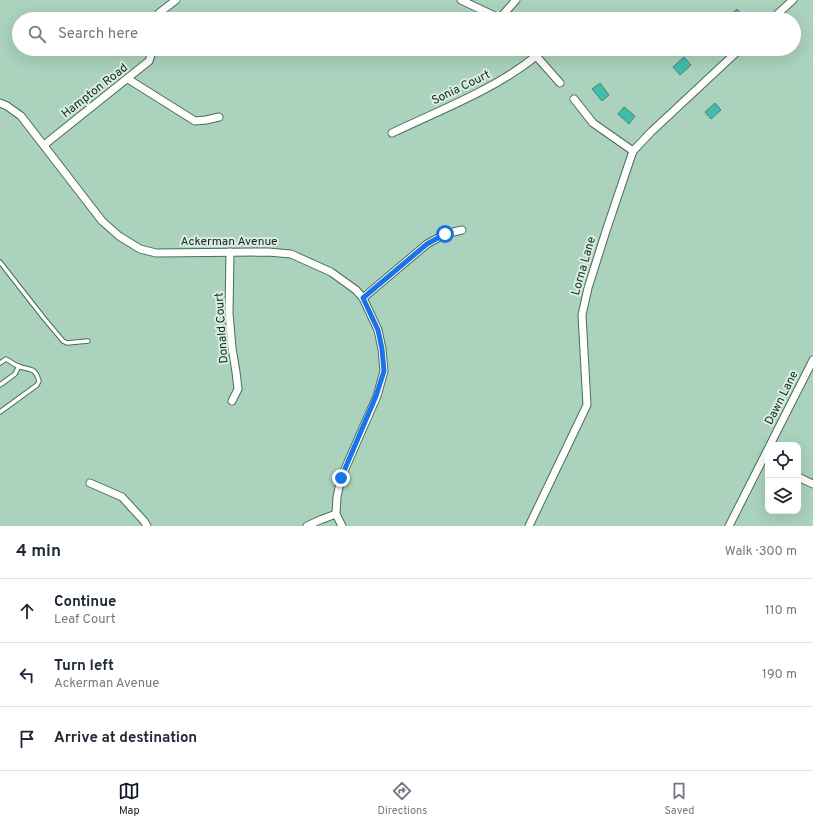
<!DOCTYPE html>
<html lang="en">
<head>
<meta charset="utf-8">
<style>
	body { margin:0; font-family:Overpass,sans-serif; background:#f6f6f7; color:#1f2937 }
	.controls { position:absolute; right:12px; bottom:12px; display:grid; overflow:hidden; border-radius:8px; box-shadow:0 4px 16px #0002 }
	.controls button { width:36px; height:36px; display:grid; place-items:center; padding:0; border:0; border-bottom:1px solid #e0e1e3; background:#fff; color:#1f2937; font:20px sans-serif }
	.stop { position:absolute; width:12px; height:12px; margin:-9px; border:3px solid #1a73e8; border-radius:50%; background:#fff }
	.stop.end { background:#1a73e8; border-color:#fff; box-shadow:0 1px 4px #0008 }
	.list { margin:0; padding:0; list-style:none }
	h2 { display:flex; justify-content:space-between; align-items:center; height:52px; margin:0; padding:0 16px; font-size:17px }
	h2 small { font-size:13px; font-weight:400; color:#747a83 }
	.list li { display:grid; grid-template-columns:26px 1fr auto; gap:12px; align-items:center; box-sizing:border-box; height:64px; padding:0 16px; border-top:1px solid #e0e1e3 }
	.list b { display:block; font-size:15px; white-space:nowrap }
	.list p { margin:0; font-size:13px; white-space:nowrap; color:#747a83 }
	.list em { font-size:13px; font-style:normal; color:#747a83 }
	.icon { flex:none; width:22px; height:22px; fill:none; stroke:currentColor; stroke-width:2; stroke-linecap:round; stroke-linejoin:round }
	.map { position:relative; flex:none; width:813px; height:526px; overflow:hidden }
	.search { position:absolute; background:#fff; box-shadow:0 4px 16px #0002; left:12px; right:12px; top:12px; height:44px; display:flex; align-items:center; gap:10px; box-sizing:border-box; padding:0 14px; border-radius:22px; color:#747a83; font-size:15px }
	.sheet { height:244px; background:#fff }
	nav { display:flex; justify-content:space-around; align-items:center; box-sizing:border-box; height:56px; border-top:1px solid #e0e1e3; background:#fff; font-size:11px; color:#747a83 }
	nav a { display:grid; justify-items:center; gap:2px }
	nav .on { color:#111827 }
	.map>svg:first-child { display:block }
	.building { fill:#40bdab; stroke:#528078 }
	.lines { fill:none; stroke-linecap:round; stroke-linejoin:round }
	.service-casing { stroke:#496e5b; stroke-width:5.5 }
	.minor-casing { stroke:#496e5b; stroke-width:9 }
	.service { stroke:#fff; stroke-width:3.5 }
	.minor { stroke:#fff; stroke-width:7 }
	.route { stroke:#1a73e8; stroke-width:5 }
	.labels { text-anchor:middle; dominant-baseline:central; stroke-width:4; stroke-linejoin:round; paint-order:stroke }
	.street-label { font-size:12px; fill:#16251e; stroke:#d9ede2 }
</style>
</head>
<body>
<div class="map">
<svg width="813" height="526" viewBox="0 0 813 526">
	<rect width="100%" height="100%" fill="#aad2bd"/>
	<!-- building -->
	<g class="building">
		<path d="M737 9 743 16 740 19H726Z"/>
		<path d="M684 57 691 65 680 75 673 67Z"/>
		<path d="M600 83 609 95 602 101 592 89Z"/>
		<path d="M715 103 721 110 711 119 705 112Z"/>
		<path d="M624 107 635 116 629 124 618 114Z"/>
	</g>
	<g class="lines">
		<defs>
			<g id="service">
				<path d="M0 262 43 317 63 341 67 343 88 341"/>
				<path d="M0 363 6 359C11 362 15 365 20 367 32 370 35 368 39 381L37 385 0 412"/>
				<path d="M0 385 15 374 19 366"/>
			</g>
			<g id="minor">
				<path d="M461 0 501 19"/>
				<path d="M500 18 516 0"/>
				<path d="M158 19 159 13 176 0"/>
				<path d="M772 19 793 0"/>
				<path d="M530 49 560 83"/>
				<path d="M128 79 195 121 206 120 219 117"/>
				<path d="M574 99 593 123 633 151"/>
				<path d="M0 103 7 106 21 116 102 221 119 236 140 249 156 253 268 252 291 254 331 272 356 290 363 298 378 330 382 349 384 371 377 396 341 478 337 497 336 514 342 526"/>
				<path d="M392 133C438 111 496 89 536 56"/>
				<path d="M44 145 149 61 153 49"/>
				<path d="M230 252 229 313 232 348 236 372 238 389 232 401"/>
				<path d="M363 298 427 244 445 234 462 230"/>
				<path d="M770 445 813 360"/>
				<path d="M798 477 813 484"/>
				<path d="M90 483 122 497 144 521 147 526"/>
				<path d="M307 526 320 520 336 514"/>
				<path d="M529 526 587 405 582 315 588 288 606 231 633 151 651 132 740 49"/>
				<path d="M729 526 768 449"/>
			</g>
		</defs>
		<!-- service casing -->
		<use href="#service" class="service-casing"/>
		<!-- minor casing -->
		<use href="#minor" class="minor-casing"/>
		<!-- service -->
		<use href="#service" class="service"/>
		<!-- minor -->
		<use href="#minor" class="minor"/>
	</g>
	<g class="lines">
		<!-- route -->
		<path class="route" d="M341 478 376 396 384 371 382 349 378 330 363 298 427 244 445 234"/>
	</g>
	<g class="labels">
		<!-- street labels -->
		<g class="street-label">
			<text transform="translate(461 88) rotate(-26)">Sonia Court</text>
			<text transform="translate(95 91) rotate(-38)">Hampton Road</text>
			<text x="229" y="242">Ackerman Avenue</text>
			<text transform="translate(584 266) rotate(-74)">Lorna Lane</text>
			<text transform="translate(222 328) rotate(-94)">Donald Court</text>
			<text transform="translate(782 398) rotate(-63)">Dawn Lane</text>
		</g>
	</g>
</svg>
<div class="controls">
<button><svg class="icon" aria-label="locate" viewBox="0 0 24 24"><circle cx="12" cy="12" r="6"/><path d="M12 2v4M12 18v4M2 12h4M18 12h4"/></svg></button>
<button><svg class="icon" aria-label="layers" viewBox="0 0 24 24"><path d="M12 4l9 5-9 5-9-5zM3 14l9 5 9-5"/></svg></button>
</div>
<div class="stop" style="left:445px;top:234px"></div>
<div class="stop end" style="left:341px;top:478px"></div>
<div class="search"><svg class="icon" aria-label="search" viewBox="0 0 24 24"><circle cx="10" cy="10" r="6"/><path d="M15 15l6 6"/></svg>Search here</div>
</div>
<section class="sheet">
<h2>4 min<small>Walk · 300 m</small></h2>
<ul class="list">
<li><svg class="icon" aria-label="ahead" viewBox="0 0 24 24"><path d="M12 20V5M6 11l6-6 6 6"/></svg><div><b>Continue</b><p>Leaf Court</p></div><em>110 m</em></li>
<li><svg class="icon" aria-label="left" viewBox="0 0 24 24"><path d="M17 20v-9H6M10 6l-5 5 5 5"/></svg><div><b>Turn left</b><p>Ackerman Avenue</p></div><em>190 m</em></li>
<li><svg class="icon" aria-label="arrive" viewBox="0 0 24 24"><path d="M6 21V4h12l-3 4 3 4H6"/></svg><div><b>Arrive at destination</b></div></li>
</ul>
</section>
<nav>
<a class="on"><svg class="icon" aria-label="map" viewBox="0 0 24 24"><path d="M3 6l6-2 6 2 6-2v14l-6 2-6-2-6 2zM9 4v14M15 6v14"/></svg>Map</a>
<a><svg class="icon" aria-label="directions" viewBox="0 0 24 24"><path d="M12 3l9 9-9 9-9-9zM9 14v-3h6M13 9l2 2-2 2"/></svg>Directions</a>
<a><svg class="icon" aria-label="saved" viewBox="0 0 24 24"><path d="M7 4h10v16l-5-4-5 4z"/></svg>Saved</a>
</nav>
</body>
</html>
